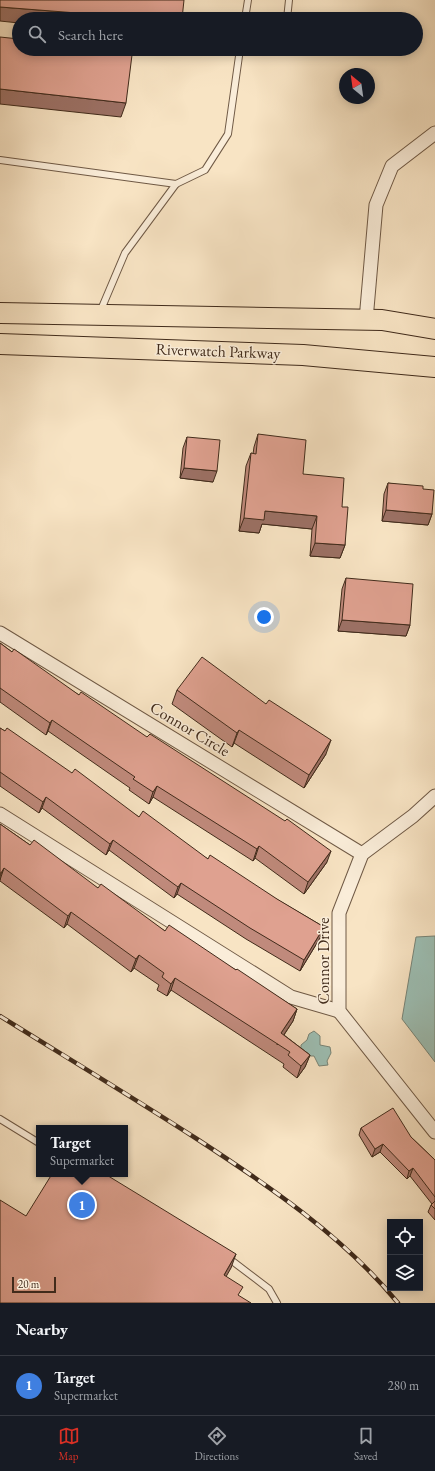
<!DOCTYPE html>
<html lang="en">
<head>
<meta charset="utf-8">
<style>
	body { margin:0; font-family:"EB Garamond",serif; background:#242831; color:#f1f3f6 }
	.controls { position:absolute; right:12px; bottom:12px; display:grid; overflow:hidden; border-radius:0px; box-shadow:0 2px 10px #0003 }
	.controls button { width:36px; height:36px; display:grid; place-items:center; padding:0; border:0; border-bottom:1px solid #363941; background:#171b24; color:#f1f3f6; font:20px sans-serif }
	.compass { position:absolute; left:339px; top:68px; width:36px; height:36px; border-radius:50%; background:#171b24; box-shadow:0 2px 10px #0003; rotate:331deg }
	.scale { position:absolute; left:12px; bottom:10px; width:44px; box-sizing:border-box; padding-left:4px; border:2px solid #412b1b; border-top:0; font-size:11px; line-height:14px; white-space:nowrap; color:#412b1b; -webkit-text-stroke:3px #faedd9; paint-order:stroke }
	.you { position:absolute; left:264px; top:617px; width:14px; height:14px; margin:-10px; border:3px solid #fff; border-radius:50%; background:#1a73e8; box-shadow:0 0 0 6px #1a73e833 }
	.badge { display:grid; place-items:center; width:26px; height:26px; border-radius:50%; background:#d93025; color:#fff; font-size:13px; font-weight:700 }
	.pin { position:absolute; translate:-50% -50%; border:2px solid #fff; box-shadow:0 1px 4px #0006 }
	.popup { position:absolute; left:36px; top:1125px; width:92px; height:52px; box-sizing:border-box; display:grid; place-content:center; border-radius:0px; background:#171b24; filter:drop-shadow(0 1px 3px #0005); font-size:13px; white-space:nowrap; color:#9ea1a6 }
	.popup b { font-size:15px; color:#f1f3f6 }
	.popup::after { content:''; position:absolute; left:50%; top:100%; margin-left:-8px; border:8px solid transparent; border-top-color:#171b24 }
	.list { margin:0; padding:0; list-style:none }
	h2 { display:flex; justify-content:space-between; align-items:center; height:52px; margin:0; padding:0 16px; font-size:17px }
	h2 small { font-size:13px; font-weight:400; color:#9ea1a6 }
	.list li { display:grid; grid-template-columns:26px 1fr auto; gap:12px; align-items:center; box-sizing:border-box; height:60px; padding:0 16px; border-top:1px solid #363941 }
	.list b { display:block; font-size:15px; white-space:nowrap }
	.list p { margin:0; font-size:13px; white-space:nowrap; color:#9ea1a6 }
	.list em { font-size:13px; font-style:normal; color:#9ea1a6 }
	.icon { flex:none; width:22px; height:22px; fill:none; stroke:currentColor; stroke-width:2; stroke-linecap:round; stroke-linejoin:round }
	.map { position:relative; flex:none; width:435px; height:1303px; overflow:hidden }
	.search { position:absolute; background:#171b24; box-shadow:0 2px 10px #0003; left:12px; right:12px; top:12px; height:44px; display:flex; align-items:center; gap:10px; box-sizing:border-box; padding:0 14px; border-radius:22px; color:#9ea1a6; font-size:15px }
	.sheet { height:112px; background:#171b24 }
	nav { display:flex; justify-content:space-around; align-items:center; box-sizing:border-box; height:56px; border-top:1px solid #363941; background:#171b24; font-size:11px; color:#9ea1a6 }
	nav a { display:grid; justify-items:center; gap:2px }
	nav .on { color:#d93025 }
	.map>svg:first-child { display:block }
	.water { fill:#9dbfb4; stroke:#788477 }
	.lines { fill:none; stroke-linecap:round; stroke-linejoin:round }
	.service-casing { stroke:#6f5945; stroke-width:8 }
	.minor-casing { stroke:#6f5945; stroke-width:15 }
	.primary-casing { stroke:#412b1b; stroke-width:22 }
	.service { stroke:#faedd9; stroke-width:6 }
	.minor { stroke:#faedd9; stroke-width:13 }
	.primary { stroke:#f8e4c4; stroke-width:20 }
	.rail-casing { stroke:#412b1b; stroke-width:4.5 }
	.rail { stroke:#faedd9; stroke-width:3; stroke-dasharray:9; stroke-linecap:butt }
	.wall { fill:#c08a7c; stroke:#412b1b }
	.shaded-wall { fill:#9c7165; stroke:#412b1b }
	.building { fill:#dfa190; stroke:#412b1b }
	.labels { text-anchor:middle; dominant-baseline:central; stroke-width:3; stroke-linejoin:round; paint-order:stroke }
	.street-label { font-size:16px; fill:#412b1b; stroke:#faedd9 }
</style>
</head>
<body>
<div class="map">
<svg width="435" height="1303" viewBox="0 0 435 1303">
	<rect width="100%" height="100%" fill="#f8e4c4"/>
	<filter id="stains"><feTurbulence type="fractalNoise" baseFrequency=".005" numOctaves="4"/><feColorMatrix values="0 0 0 0 .2 0 0 0 0 .09 0 0 0 0 .02 0 0 0 .5 -.17"/></filter>
	<radialGradient id="worn" r=".72"><stop offset=".6" stop-color="#630" stop-opacity="0"/><stop offset="1" stop-color="#630" stop-opacity=".3"/></radialGradient>
	<!-- water -->
	<g class="water">
		<path d="M435 936V1062L402 1019 416 937Z"/>
		<path d="M314 1031 320 1036V1045L330 1047 331 1053 327 1061 328 1065 319 1066 314 1056H307L301 1049V1045L307 1040 309 1034Z"/>
	</g>
	<g class="lines">
		<defs>
			<g id="service">
				<path d="M245 19 248 0"/>
				<path d="M287 19 289 0"/>
				<path d="M0 160 176 184"/>
				<path d="M100 312 125 253 176 184 205 170 228 134 240 49"/>
				<path d="M0 1119 39 1143"/>
				<path d="M227 1257 269 1289 277 1303"/>
			</g>
			<g id="minor">
				<path d="M366 320 376 205 392 166 435 133"/>
				<path d="M0 633 362 854"/>
				<path d="M435 796 413 816 362 854 339 913V1011L435 1132"/>
				<path d="M0 814 291 997 339 1011"/>
			</g>
			<g id="primary">
				<path d="M0 313 382 320 435 329"/>
				<path d="M0 344 303 355 435 367"/>
			</g>
		</defs>
		<!-- service casing -->
		<use href="#service" class="service-casing"/>
		<!-- minor casing -->
		<use href="#minor" class="minor-casing"/>
		<!-- primary casing -->
		<use href="#primary" class="primary-casing"/>
		<!-- service -->
		<use href="#service" class="service"/>
		<!-- minor -->
		<use href="#minor" class="minor"/>
		<!-- primary -->
		<use href="#primary" class="primary"/>
		<defs>
			<path id="rail" d="M0 1016C66 1057 132 1097 197 1139 269 1186 343 1236 398 1303"/>
		</defs>
		<!-- rail casing -->
		<use href="#rail" class="rail-casing"/>
		<!-- rail -->
		<use href="#rail" class="rail"/>
	</g>
	<!-- wall -->
	<g class="wall">
		<path d="M258 434 303 474 342 507 345 545 340 558 310 556 312 529 262 524 259 533 239 531 246 466 251 453 253 454 254 447Z"/>
		<path d="M187 437 213 482 180 478 183 448Z"/>
		<path d="M388 483 423 489 432 514 428 525 382 521 384 494Z"/>
		<path d="M346 578 410 625 406 636 338 631 342 589Z"/>
		<path d="M0 643 12 652 79 695 327 862 304 894 255 858 253 861 153 797 149 804 129 790 130 788 48 731 46 735 0 702Z"/>
		<path d="M177 690 326 754 304 788 234 743 232 747 172 704Z"/>
		<path d="M0 728 139 817 208 859 324 927 320 938 300 971 246 939 177 894 174 898 109 850 106 855 42 808 39 813 0 786Z"/>
		<path d="M0 824 30 845 165 931 236 970 297 1009 293 1021 284 1035 310 1055 305 1067 297 1078 283 1067 284 1064 171 990 167 996 157 990 159 985 134 968 131 972 67 924 64 928 0 881Z"/>
		<path d="M361 1128 411 1137 435 1160V1220L428 1212 431 1205 432 1204 410 1176 407 1179 380 1152 372 1157 359 1135Z"/>
	</g>
	<!-- shaded-wall -->
	<g class="shaded-wall">
		<path d="M0 7 77 13 75 19H19V23L0 21Z"/>
		<path d="M92 15 139 19H90Z"/>
		<path d="M0 89 126 103 121 117 0 104Z"/>
		<path d="M184 468 217 471 213 482 180 478Z"/>
		<path d="M386 510 432 514 428 525 382 521Z"/>
		<path d="M265 511 317 516 312 529 262 524 259 533 239 531 244 518Z"/>
		<path d="M315 543 345 545 340 558 310 556Z"/>
		<path d="M342 620 410 625 406 636 338 631Z"/>
		<path d="M52 720 48 731 46 735 50 723Z"/>
		<path d="M239 730 234 743 232 747 237 733Z"/>
		<path d="M331 740 326 754 304 788 309 775Z"/>
		<path d="M157 786 153 797 149 804 153 792Z"/>
		<path d="M46 797 42 808 39 813 43 802Z"/>
		<path d="M113 840 109 850 106 855 110 844Z"/>
		<path d="M259 846 255 858 253 861 257 849Z"/>
		<path d="M331 851 327 862 304 894 308 882Z"/>
		<path d="M4 868 0 880V876Z"/>
		<path d="M181 883 177 894 174 898 178 887Z"/>
		<path d="M71 912 67 924 64 928 68 916Z"/>
		<path d="M324 927 320 938 300 971 304 960Z"/>
		<path d="M139 955 134 968 131 972 136 959Z"/>
		<path d="M175 978 171 990 167 996 171 984Z"/>
		<path d="M297 1009 293 1021 277 1045 281 1033Z"/>
		<path d="M310 1055 305 1067 297 1078 301 1066Z"/>
		<path d="M383 1144 380 1152 372 1157 375 1149Z"/>
		<path d="M413 1168 410 1176 407 1179 409 1171Z"/>
		<path d="M236 1254 231 1268 219 1289 224 1275Z"/>
	</g>
	<!-- building -->
	<g class="building">
		<path d="M0 0H184L182 19H139L92 15 91 19H76L77 13 0 7Z"/>
		<path d="M0 37 19 39V49H88V51L132 55 126 103 0 89Z"/>
		<path d="M258 434 306 440 303 474 344 478 342 507H348L345 545 315 543 317 516 265 511 264 520 244 518 251 453 256 454Z"/>
		<path d="M187 437 220 440 217 471 184 468Z"/>
		<path d="M388 483 423 486V489L434 490 432 514 386 510Z"/>
		<path d="M346 578 413 584 410 625 342 620Z"/>
		<path d="M0 643 12 652 14 649 79 695 81 692 147 737 150 734 285 821 287 819 331 851 308 882 259 846 257 849 157 786 153 792 133 779 135 777 52 720 50 723 0 688Z"/>
		<path d="M202 657 266 704 269 700 331 740 309 775 239 730 237 733 177 690Z"/>
		<path d="M0 728 5 731 7 728 72 773 75 769 139 817 143 811 208 859 210 855 277 899 324 927 304 960 250 928 181 883 178 887 113 840 110 844 46 797 43 802 0 772Z"/>
		<path d="M0 824 30 845 34 840 98 888 101 884 165 931 169 925 236 970 237 969 297 1009 281 1033 310 1055 301 1066 288 1055 290 1052 175 978 171 984 162 977 164 973 139 955 136 959 71 912 68 916 4 868 1 873H0Z"/>
		<path d="M393 1108 411 1137 435 1160V1197L413 1168 409 1171 383 1144 375 1149 361 1128Z"/>
		<path d="M52 1174H105L236 1254 224 1275 243 1287 238 1295 251 1303H0V1200L26 1216Z"/>
		<path d="M435 1201V1209L431 1205Z"/>
	</g>
	<g class="labels">
		<!-- street labels -->
		<g class="street-label">
			<text transform="translate(218 351) rotate(2)">Riverwatch Parkway</text>
			<text transform="translate(190 729) rotate(31)">Connor Circle</text>
			<text transform="translate(323 961) rotate(-90)">Connor Drive</text>
		</g>
	</g>
	<rect width="100%" height="100%" filter="url(#stains)"/>
	<rect width="100%" height="100%" fill="url(#worn)"/>
</svg>
<div class="controls">
<button><svg class="icon" aria-label="locate" viewBox="0 0 24 24"><circle cx="12" cy="12" r="6"/><path d="M12 2v4M12 18v4M2 12h4M18 12h4"/></svg></button>
<button><svg class="icon" aria-label="layers" viewBox="0 0 24 24"><path d="M12 4l9 5-9 5-9-5zM3 14l9 5 9-5"/></svg></button>
</div>
<svg class="compass" viewBox="-18 -18 36 36"><path d="M0-13l5 13h-10z" fill="#e53935"/><path d="M0 13l5-13h-10z" fill="#9ea1a6"/></svg>
<div class="scale">20 m</div>
<div class="you"></div>
<div class="pin badge" style="left:82px;top:1205px;background:#3f7fe0">1</div>
<div class="popup"><b>Target</b>Supermarket</div>
<div class="search"><svg class="icon" aria-label="search" viewBox="0 0 24 24"><circle cx="10" cy="10" r="6"/><path d="M15 15l6 6"/></svg>Search here</div>
</div>
<section class="sheet">
<h2>Nearby<small></small></h2>
<ul class="list">
<li><span class="badge" style="background:#3f7fe0">1</span><div><b>Target</b><p>Supermarket</p></div><em>280 m</em></li>
</ul>
</section>
<nav>
<a class="on"><svg class="icon" aria-label="map" viewBox="0 0 24 24"><path d="M3 6l6-2 6 2 6-2v14l-6 2-6-2-6 2zM9 4v14M15 6v14"/></svg>Map</a>
<a><svg class="icon" aria-label="directions" viewBox="0 0 24 24"><path d="M12 3l9 9-9 9-9-9zM9 14v-3h6M13 9l2 2-2 2"/></svg>Directions</a>
<a><svg class="icon" aria-label="saved" viewBox="0 0 24 24"><path d="M7 4h10v16l-5-4-5 4z"/></svg>Saved</a>
</nav>
</body>
</html>
